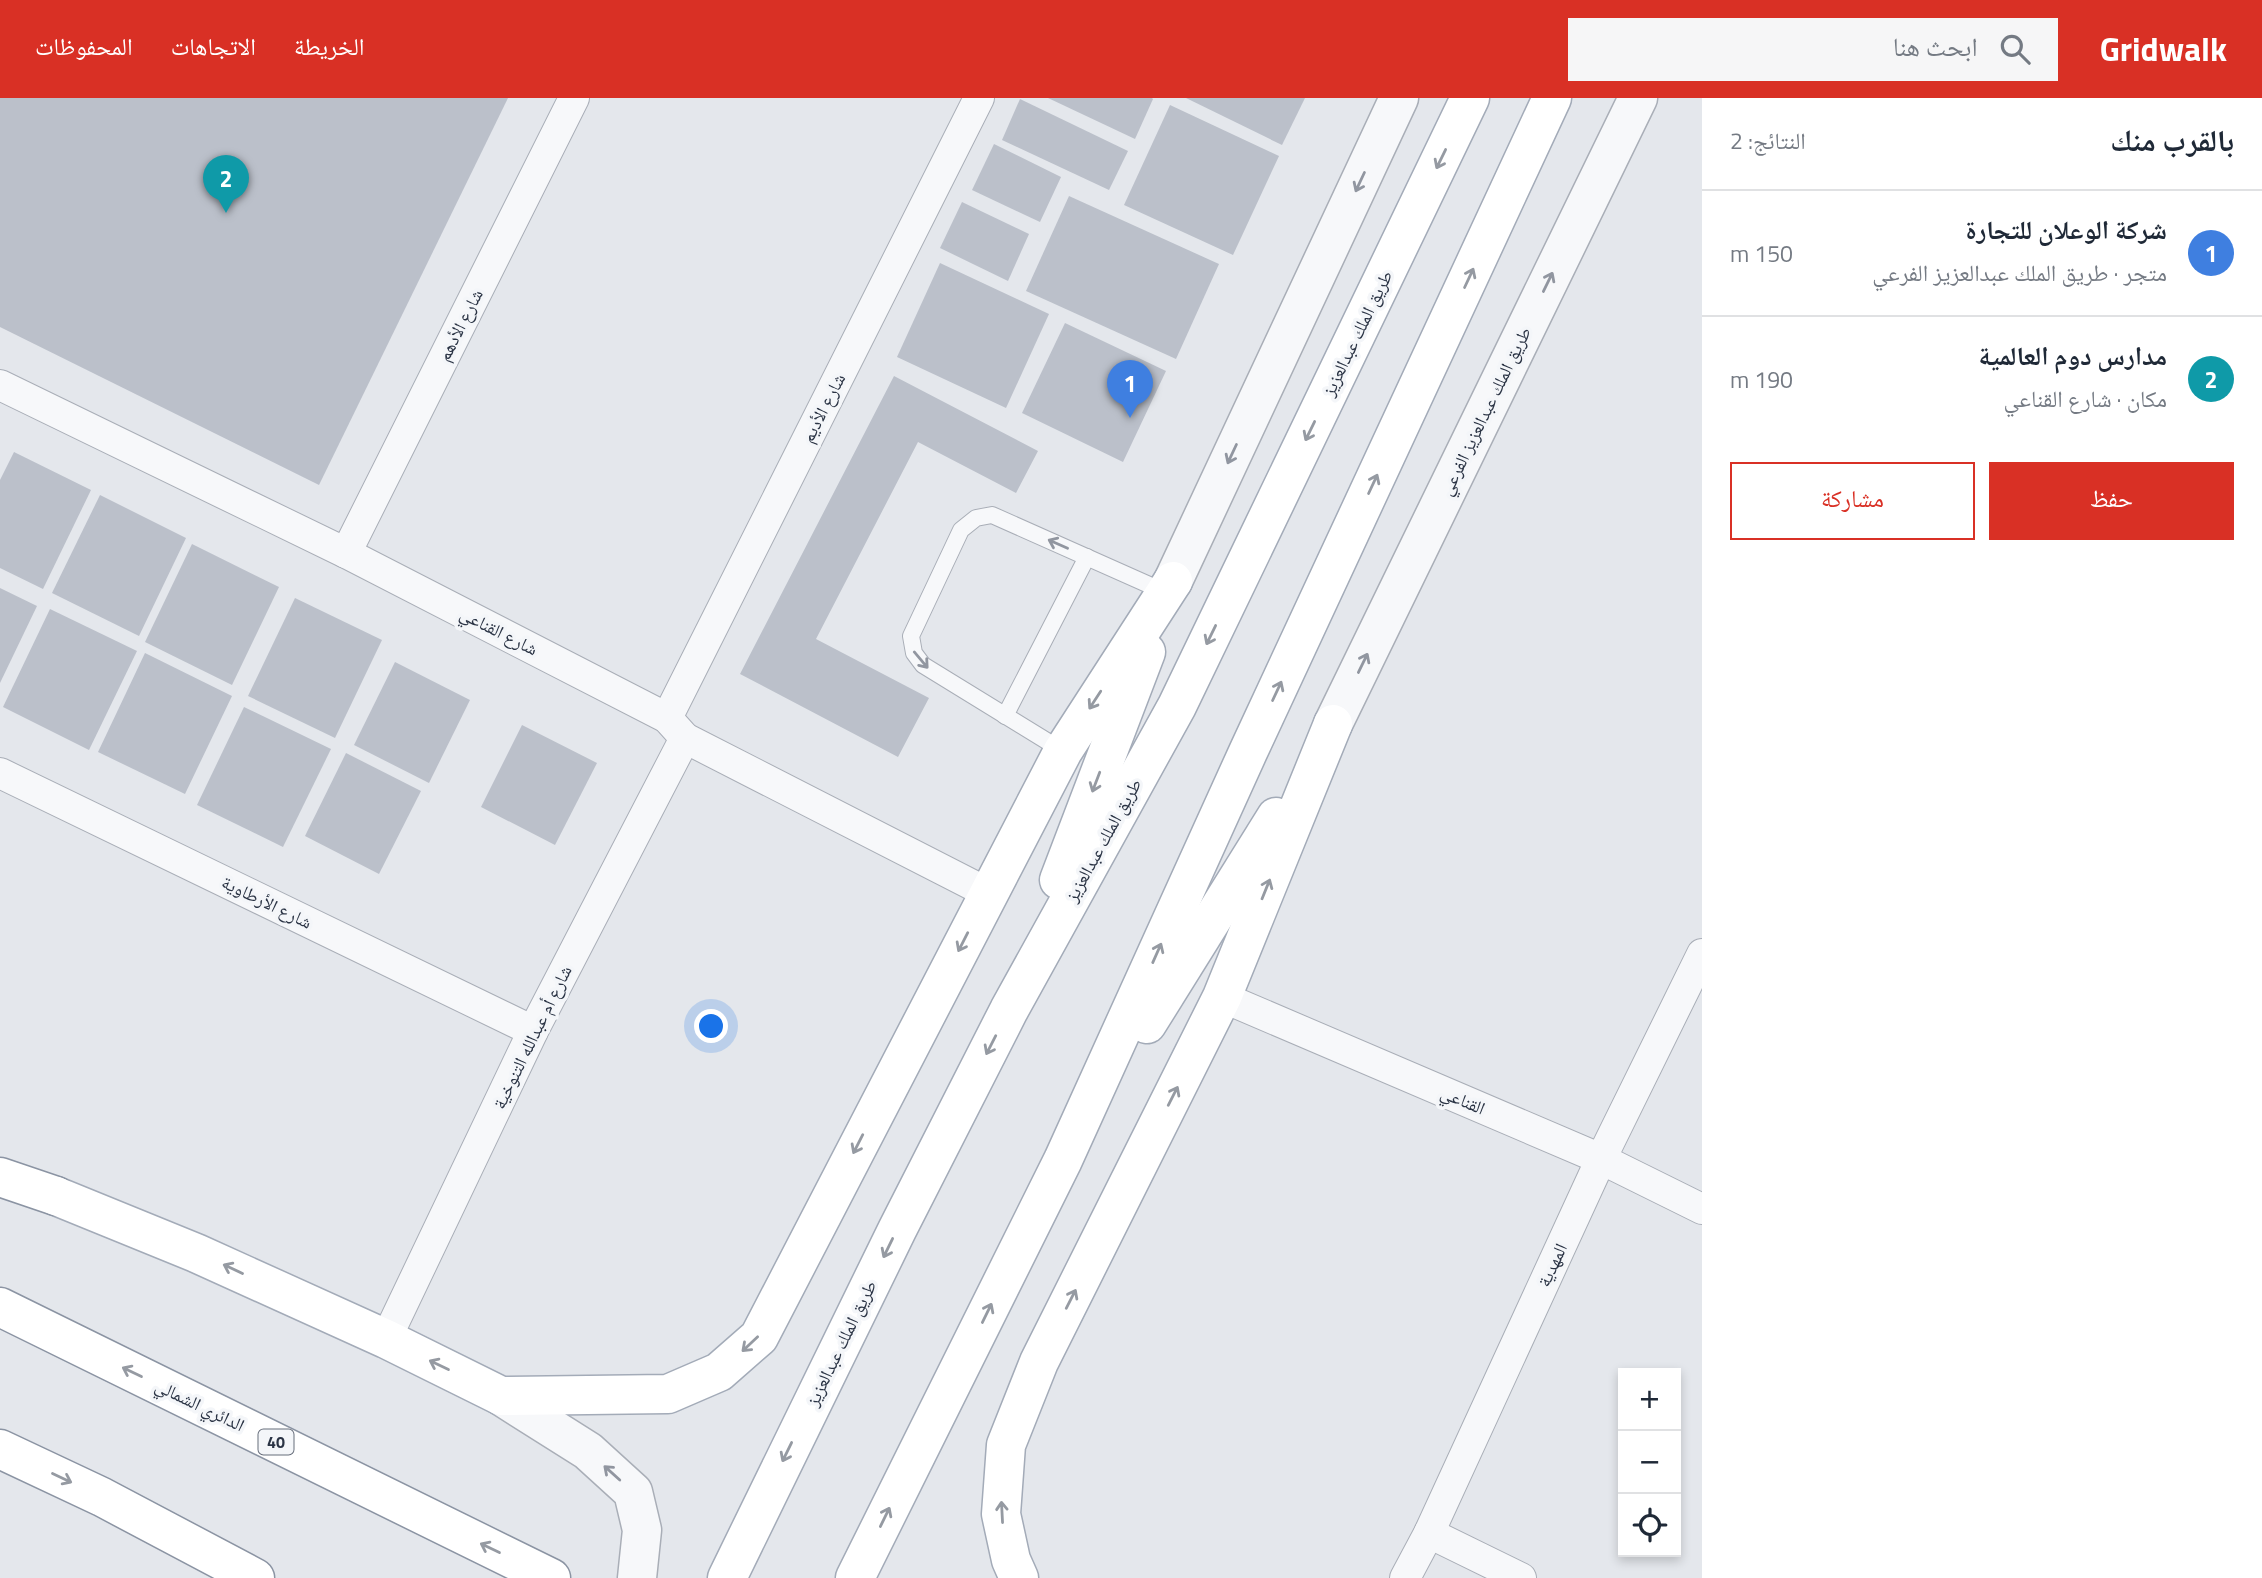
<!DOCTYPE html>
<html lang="ar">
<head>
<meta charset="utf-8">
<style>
	body { margin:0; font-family:"Titillium Web","Noto Naskh Arabic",sans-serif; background:#f6f6f7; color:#1f2937; direction:rtl }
	.controls { position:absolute; right:21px; bottom:21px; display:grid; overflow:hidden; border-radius:0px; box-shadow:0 4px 10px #0003 }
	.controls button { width:63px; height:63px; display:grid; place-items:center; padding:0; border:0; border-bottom:2px solid #e0e1e3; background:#fff; color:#1f2937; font:35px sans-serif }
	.you { position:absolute; left:712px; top:929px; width:24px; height:24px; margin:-18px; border:5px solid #fff; border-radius:50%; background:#1a73e8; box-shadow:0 0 0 10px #1a73e833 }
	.badge { display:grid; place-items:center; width:46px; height:46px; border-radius:50%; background:#d93025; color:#fff; font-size:23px; font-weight:700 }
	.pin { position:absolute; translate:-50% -58px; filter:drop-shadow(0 2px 4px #0008) }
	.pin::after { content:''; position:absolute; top:37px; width:24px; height:21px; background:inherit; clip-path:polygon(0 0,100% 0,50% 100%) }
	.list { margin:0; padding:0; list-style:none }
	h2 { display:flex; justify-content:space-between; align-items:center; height:91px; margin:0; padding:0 28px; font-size:30px }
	h2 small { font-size:23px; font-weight:400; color:#747a83 }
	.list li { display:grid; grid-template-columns:46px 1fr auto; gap:21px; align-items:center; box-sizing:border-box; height:126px; padding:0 28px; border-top:2px solid #e0e1e3 }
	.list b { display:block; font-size:26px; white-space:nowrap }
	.list p { margin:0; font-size:23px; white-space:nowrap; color:#747a83 }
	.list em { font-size:23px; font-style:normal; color:#747a83 }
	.actions { display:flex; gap:14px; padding:21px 28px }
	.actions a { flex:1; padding:16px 0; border:2px solid #d93025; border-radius:0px; text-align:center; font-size:24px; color:#d93025 }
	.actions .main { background:#d93025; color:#fff }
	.icon { flex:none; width:38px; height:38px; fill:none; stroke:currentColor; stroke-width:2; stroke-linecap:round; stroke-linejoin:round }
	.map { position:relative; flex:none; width:1702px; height:1480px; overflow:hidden; direction:ltr }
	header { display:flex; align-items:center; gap:42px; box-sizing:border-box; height:98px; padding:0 35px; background:#d93025; color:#fff }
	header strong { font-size:33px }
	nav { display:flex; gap:38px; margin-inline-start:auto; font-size:24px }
	.search { width:490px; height:63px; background:#f6f6f7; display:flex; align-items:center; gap:18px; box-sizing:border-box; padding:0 24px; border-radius:0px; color:#747a83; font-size:26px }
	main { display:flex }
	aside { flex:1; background:#fff }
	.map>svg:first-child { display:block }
	.building { fill:#bbc0ca }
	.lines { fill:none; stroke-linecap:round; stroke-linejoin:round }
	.service-casing { stroke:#a9aeb7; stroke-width:18 }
	.minor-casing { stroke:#a9aeb7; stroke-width:32 }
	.tertiary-casing { stroke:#a9aeb7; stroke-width:41 }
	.primary-casing { stroke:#a3abb8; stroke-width:41 }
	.motorway-casing { stroke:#8b94a3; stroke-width:41 }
	.service { stroke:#f7f8fa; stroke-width:16 }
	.minor { stroke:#f7f8fa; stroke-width:30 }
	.tertiary { stroke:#f7f8fa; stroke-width:38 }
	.primary { stroke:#fff; stroke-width:38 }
	.motorway { stroke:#fff; stroke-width:38 }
	.oneway { stroke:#959aa2 }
	.oneway2 { stroke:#9196a0 }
	.labels { text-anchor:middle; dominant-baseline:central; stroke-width:7; stroke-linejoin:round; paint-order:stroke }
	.shield { fill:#f4f6f9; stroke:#676e7b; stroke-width:2 }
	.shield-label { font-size:16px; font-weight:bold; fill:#2b3445 }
	.street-label { font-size:18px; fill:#2b3445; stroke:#f4f6f9 }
</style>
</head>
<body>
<header>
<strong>Gridwalk</strong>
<div class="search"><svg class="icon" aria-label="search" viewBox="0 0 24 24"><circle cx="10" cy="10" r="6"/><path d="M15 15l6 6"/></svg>ابحث هنا</div>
<nav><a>الخريطة</a><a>الاتجاهات</a><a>المحفوظات</a></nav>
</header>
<main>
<aside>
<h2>بالقرب منك<small>النتائج: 2</small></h2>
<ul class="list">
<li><span class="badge" style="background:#3f7fe0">1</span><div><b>شركة الوعلان للتجارة</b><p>متجر · طريق الملك عبدالعزيز الفرعي</p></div><em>150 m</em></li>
<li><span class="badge" style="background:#0f9aa8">2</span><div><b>مدارس دوم العالمية</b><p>مكان · شارع القناعي</p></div><em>190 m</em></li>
</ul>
<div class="actions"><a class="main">حفظ</a><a>مشاركة</a></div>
</aside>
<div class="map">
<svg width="1702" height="1480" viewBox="0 0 1702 1480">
	<rect width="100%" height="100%" fill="#e4e7ec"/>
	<!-- building -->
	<g class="building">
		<path d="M0 0H508L319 387 0 229Z"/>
		<path d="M1048 0H1152L1153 1 1135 41Z"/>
		<path d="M1186 0H1305L1282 47Z"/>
		<path d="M1020 1 1128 53 1109 92 1002 42Z"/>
		<path d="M1170 7 1279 58 1233 157 1124 107Z"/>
		<path d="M994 46 1061 79 1040 124 972 92Z"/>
		<path d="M1069 98 1219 166 1176 261 1026 193Z"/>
		<path d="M962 104 1029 136 1008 183 940 150Z"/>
		<path d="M940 165 1049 216 1006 310 897 259Z"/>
		<path d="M1065 225 1166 273 1123 364 1022 315Z"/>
		<path d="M894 278 1038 353 1016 395 918 344 816 541 929 600 898 659 740 576Z"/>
		<path d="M14 354 91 392 43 491 0 470V382Z"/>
		<path d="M100 397 186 440 139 538 52 495Z"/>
		<path d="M192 446 279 489 232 587 145 544Z"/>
		<path d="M0 490 37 508 0 585Z"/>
		<path d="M295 500 382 542 335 640 248 598Z"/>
		<path d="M50 511 137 553 89 652 3 609Z"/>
		<path d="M145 555 232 598 185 696 98 654Z"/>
		<path d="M395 564 470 602 429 685 354 647Z"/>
		<path d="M244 609 331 651 283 749 197 707Z"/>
		<path d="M522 627 597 665 555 747 481 709Z"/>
		<path d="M346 655 421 693 379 776 305 738Z"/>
	</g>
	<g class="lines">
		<defs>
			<g id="service">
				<path d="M1005 618 1087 459"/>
				<path d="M1063 653 923 567 914 555 911 538 961 432 976 420 992 417 1165 494"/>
			</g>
			<g id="minor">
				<path d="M0 287 346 455 667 620 685 640 988 795"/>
				<path d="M346 455 574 0"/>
				<path d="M667 620 979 0"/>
				<path d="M0 675 533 933"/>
				<path d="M1222 899 1601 1061 1702 1111"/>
				<path d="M386 1241 533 933 685 640"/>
				<path d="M1429 1435 1521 1480"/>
				<path d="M1405 1480 1429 1435 1601 1061 1702 856"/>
			</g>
			<g id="tertiary">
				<path d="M1173 483 1399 0"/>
				<path d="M1333 626 1638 0"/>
				<path d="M501 1298 588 1353 633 1394 642 1432 637 1480"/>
			</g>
			<g id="primary">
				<path d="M1059 782 1146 554"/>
				<path d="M1147 926 1276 719"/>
				<path d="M56 1098 196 1155 386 1241 501 1298 668 1296 719 1274 759 1239 1063 653 1173 483"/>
				<path d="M727 1480 897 1132 1009 912 1177 608 1470 0"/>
				<path d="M855 1480 1063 1062 1248 654 1552 0"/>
				<path d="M1019 1480 1011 1462 1001 1416 1006 1347 1039 1264 1222 899 1333 626"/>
			</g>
			<g id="motorway">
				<path d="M0 1079 56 1098"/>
				<path d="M0 1209 551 1480"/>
				<path d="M0 1351 102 1399 255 1480"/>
			</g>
		</defs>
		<!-- service casing -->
		<use href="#service" class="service-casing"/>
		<!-- minor casing -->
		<use href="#minor" class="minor-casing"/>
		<!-- tertiary casing -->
		<use href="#tertiary" class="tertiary-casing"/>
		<!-- primary casing -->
		<use href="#primary" class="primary-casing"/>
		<!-- motorway casing -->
		<use href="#motorway" class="motorway-casing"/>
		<!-- service -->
		<use href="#service" class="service"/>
		<!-- minor -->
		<use href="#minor" class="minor"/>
		<!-- tertiary -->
		<use href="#tertiary" class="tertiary"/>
		<!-- primary -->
		<use href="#primary" class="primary"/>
		<!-- motorway -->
		<use href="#motorway" class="motorway"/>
	</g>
	<!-- one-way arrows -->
	<defs><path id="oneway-shaft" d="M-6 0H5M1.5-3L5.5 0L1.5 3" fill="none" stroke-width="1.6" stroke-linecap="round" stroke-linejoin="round" transform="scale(1.75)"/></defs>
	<g class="oneway">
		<use href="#oneway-shaft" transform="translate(1441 61) rotate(116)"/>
		<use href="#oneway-shaft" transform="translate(1469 180) rotate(-65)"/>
		<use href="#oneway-shaft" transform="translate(1310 333) rotate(116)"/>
		<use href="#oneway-shaft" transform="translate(1373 386) rotate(-65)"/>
		<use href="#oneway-shaft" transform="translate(1211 537) rotate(116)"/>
		<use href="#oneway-shaft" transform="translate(1277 593) rotate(-65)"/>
		<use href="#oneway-shaft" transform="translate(1095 602) rotate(123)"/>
		<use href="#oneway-shaft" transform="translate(1096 684) rotate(111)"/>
		<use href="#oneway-shaft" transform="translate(1266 791) rotate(-68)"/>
		<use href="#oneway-shaft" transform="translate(963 844) rotate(117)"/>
		<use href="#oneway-shaft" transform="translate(1157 855) rotate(-66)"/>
		<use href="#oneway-shaft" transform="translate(991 947) rotate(117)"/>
		<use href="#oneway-shaft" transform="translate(1173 998) rotate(-63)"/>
		<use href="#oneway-shaft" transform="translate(858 1046) rotate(117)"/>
		<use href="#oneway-shaft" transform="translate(888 1150) rotate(116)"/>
		<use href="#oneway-shaft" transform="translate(233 1171) rotate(-155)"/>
		<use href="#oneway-shaft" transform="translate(1071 1201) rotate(-63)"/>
		<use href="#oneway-shaft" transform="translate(987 1215) rotate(-64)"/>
		<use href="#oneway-shaft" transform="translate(750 1246) rotate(137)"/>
		<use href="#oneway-shaft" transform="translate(439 1267) rotate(-154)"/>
		<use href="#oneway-shaft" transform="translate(132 1274) rotate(-154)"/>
		<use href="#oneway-shaft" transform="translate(787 1354) rotate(116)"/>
		<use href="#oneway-shaft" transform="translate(62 1380) rotate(25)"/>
		<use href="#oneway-shaft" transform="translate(1002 1414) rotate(-93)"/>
		<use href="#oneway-shaft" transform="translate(885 1419) rotate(-64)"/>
		<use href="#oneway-shaft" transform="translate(490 1450) rotate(-154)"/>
	</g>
	<g class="oneway2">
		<use href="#oneway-shaft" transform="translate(1360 84) rotate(115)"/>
		<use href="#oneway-shaft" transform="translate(1548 184) rotate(-64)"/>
		<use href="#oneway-shaft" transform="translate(1232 356) rotate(115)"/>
		<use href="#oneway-shaft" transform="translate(1058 446) rotate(-156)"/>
		<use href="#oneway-shaft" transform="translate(921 562) rotate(50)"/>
		<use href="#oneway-shaft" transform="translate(1363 565) rotate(-64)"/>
		<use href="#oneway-shaft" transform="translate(612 1375) rotate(-138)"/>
	</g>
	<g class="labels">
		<!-- shield labels -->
		<rect class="shield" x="258.5" y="1331.5" width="35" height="25" rx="5"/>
		<g class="shield-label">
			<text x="276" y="1344">40</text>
		</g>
		<!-- street labels -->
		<g class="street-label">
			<text transform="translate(460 227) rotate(-63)">شارع الأدهم</text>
			<text transform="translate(1357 235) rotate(-64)">طريق الملك عبدالعزيز</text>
			<text transform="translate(823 310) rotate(-63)">شارع الأديم</text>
			<text transform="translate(1485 313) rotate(-64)">طريق الملك عبدالعزيز الفرعي</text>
			<text transform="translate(499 533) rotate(27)">شارع القناعي</text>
			<text transform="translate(1103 742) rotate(-61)">طريق الملك عبدالعزيز</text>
			<text transform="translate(267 804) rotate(26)">شارع الأرطاوية</text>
			<text transform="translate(532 939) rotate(-64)">شارع أم عبدالله التنوخية</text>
			<text transform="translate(1463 1002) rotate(23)">القناعي</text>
			<text transform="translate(1552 1167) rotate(-65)">المهدية</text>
			<text transform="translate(841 1245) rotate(-64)">طريق الملك عبدالعزيز</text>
			<text transform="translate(200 1307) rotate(26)">الدائري الشمالي</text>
		</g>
	</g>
</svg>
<div class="controls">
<button>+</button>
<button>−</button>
<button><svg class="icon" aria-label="locate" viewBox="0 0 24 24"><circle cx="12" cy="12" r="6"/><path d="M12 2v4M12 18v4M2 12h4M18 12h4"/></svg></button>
</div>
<div class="you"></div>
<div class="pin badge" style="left:1130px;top:320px;background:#3f7fe0">1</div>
<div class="pin badge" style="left:226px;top:115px;background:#0f9aa8">2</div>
</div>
</main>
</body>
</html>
